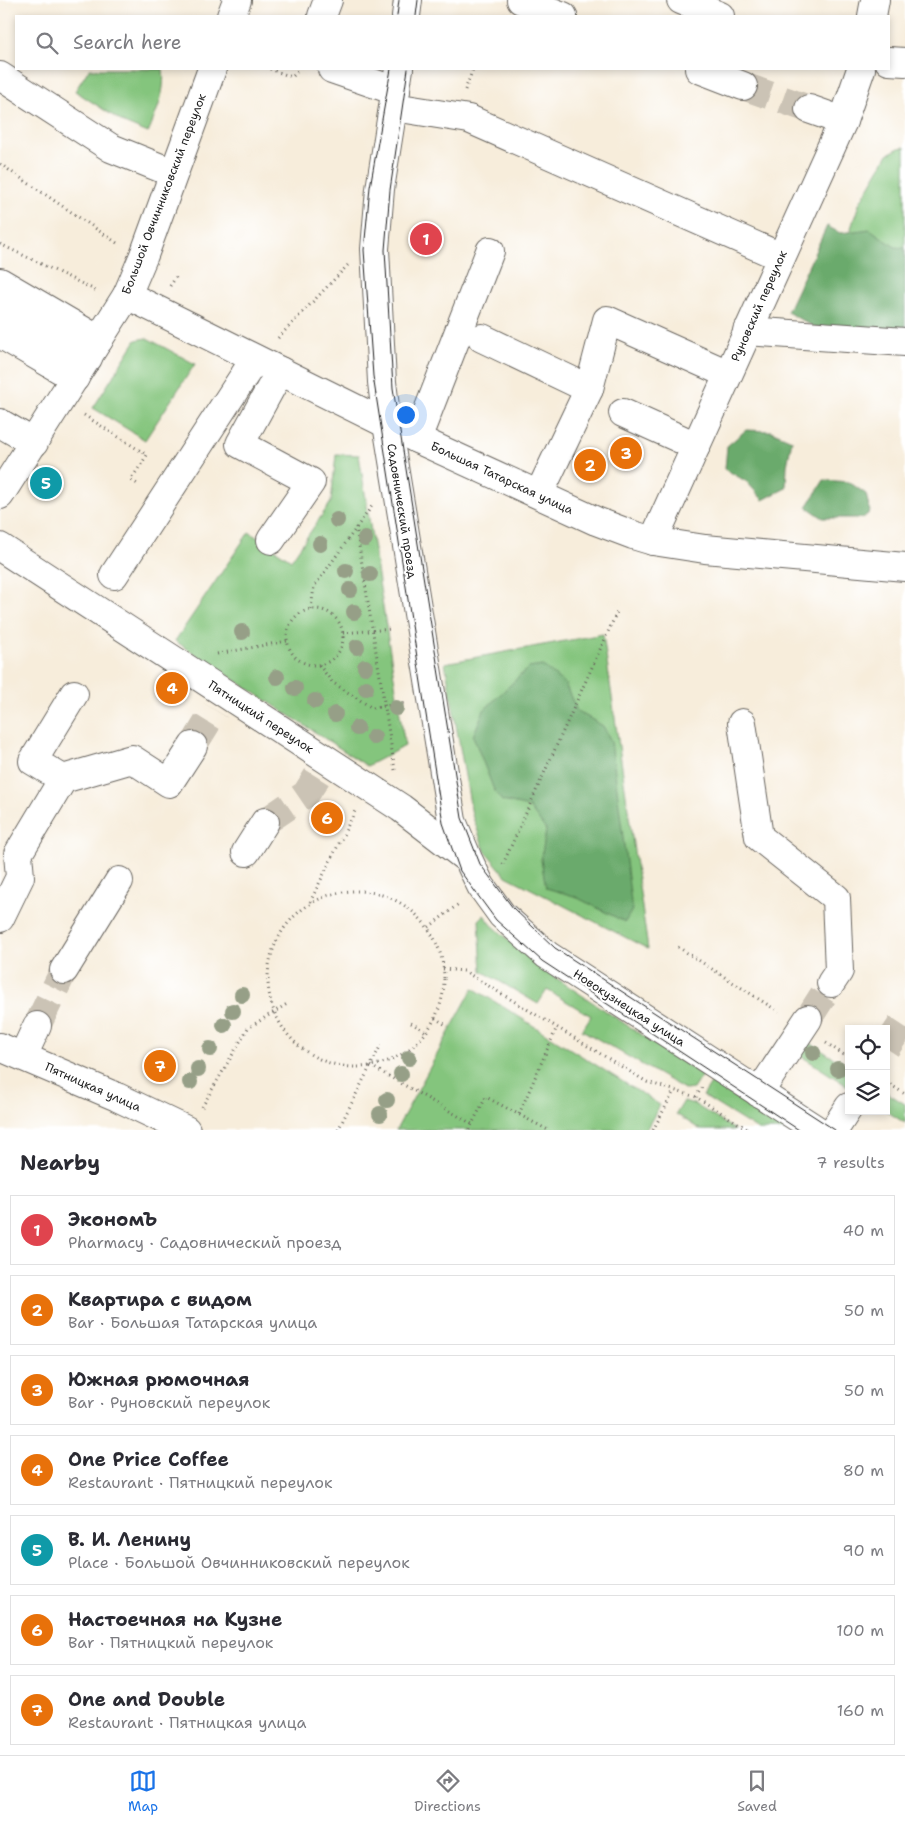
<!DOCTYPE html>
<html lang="en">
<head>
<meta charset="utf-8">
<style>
	body { margin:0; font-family:"Shantell Sans",sans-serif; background:#f7f7f7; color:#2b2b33 }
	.controls { position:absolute; right:15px; bottom:15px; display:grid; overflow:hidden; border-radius:0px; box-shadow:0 2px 8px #0003 }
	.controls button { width:45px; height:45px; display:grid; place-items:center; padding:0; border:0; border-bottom:1px solid #e1e1e2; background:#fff; color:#2b2b33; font:25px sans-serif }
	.you { position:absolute; left:405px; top:414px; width:18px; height:18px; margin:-12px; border:4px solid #fff; border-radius:50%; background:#1a73e8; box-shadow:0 0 0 8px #1a73e833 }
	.badge { display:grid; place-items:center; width:32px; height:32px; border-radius:50%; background:#1a73e8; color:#fff; font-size:16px; font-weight:700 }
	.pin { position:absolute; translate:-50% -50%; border:2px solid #fff; box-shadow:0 1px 5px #0006 }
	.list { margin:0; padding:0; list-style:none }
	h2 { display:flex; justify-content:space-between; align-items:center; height:65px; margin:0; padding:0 20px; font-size:21px }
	h2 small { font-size:16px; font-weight:400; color:#7c7c81 }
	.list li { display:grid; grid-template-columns:32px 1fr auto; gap:15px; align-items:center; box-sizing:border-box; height:70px; margin:0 10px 10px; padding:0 10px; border:1px solid #e1e1e2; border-radius:0px }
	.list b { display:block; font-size:19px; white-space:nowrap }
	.list p { margin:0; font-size:16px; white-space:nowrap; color:#7c7c81 }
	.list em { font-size:16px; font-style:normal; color:#7c7c81 }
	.icon { flex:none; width:28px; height:28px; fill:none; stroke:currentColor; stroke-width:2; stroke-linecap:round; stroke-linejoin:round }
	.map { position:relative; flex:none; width:905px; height:1130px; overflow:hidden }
	.search { position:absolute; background:#fff; box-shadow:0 2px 8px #0003; left:15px; right:15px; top:15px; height:55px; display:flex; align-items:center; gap:12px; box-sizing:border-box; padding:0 18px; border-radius:0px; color:#7c7c81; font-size:19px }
	.sheet { height:625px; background:#fff }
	nav { display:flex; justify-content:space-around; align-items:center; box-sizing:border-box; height:70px; border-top:1px solid #e1e1e2; background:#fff; font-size:14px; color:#7c7c81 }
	nav a { display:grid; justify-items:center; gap:2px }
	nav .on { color:#1a73e8 }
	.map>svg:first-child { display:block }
	.green { fill:#84c57d; stroke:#50704c }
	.forest { fill:#6baa6c; stroke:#446344 }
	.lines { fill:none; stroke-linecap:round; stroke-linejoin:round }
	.minor-tunnel { stroke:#cbc3b5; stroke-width:28; stroke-dasharray:28 14; stroke-linecap:butt }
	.minor-casing { stroke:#69655f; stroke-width:30 }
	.path { stroke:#69655f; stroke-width:3; stroke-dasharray:1 4; stroke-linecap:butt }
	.minor { stroke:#fff; stroke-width:28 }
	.tram { stroke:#1c1c1c; stroke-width:1 }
	.tree { fill:#969f87 }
	.labels { text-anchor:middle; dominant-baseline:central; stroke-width:4; stroke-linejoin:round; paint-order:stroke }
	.street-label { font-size:12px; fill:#1c1c1c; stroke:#fff }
</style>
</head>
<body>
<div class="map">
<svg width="905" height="1130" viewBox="0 0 905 1130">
	<rect width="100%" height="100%" fill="#fff"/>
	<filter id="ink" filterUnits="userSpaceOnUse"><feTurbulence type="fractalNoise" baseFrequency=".02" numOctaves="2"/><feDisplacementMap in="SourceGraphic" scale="10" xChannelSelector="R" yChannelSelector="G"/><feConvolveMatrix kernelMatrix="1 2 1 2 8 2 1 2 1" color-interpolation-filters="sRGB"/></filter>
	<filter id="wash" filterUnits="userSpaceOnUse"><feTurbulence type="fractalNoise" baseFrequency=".0096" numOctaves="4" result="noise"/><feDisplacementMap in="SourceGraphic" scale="20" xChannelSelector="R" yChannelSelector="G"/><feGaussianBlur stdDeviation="1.12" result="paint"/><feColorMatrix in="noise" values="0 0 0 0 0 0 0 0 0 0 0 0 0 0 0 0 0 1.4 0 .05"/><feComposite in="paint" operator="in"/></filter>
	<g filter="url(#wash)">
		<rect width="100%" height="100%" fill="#f7eddb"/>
		<!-- green -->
		<g class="green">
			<path d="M89 69H163C166 92 157 111 148 133L124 123 75 91Z"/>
			<path d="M905 147V257L856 246 851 228 859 204 888 154 899 148Z"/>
			<path d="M147 338 195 364 145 440 93 408 136 340Z"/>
			<path d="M336 454 359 455 405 746 367 766 175 641 249 532 291 560 331 502Z"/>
			<path d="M603 634 648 949 506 876 485 851 472 815 445 663Z"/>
			<path d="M484 915 492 925 538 966 702 1075 693 1089 686 1090 582 1030 591 1016 547 990 538 1004 482 971 479 920Z"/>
			<path d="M473 988 660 1105 646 1130H396Z"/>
			<path d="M804 1039 849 1068V1087L795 1052Z"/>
			<path d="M712 1082 787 1130H758L703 1096Z"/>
			<path d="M886 1092 905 1104V1123L886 1111Z"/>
			<path d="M684 1101 694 1104 735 1130H701L676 1114Z"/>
		</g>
		<!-- forest -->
		<g class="forest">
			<path d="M827 226 840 233 870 229 895 247 905 248V333L814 327 787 312Z"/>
			<path d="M746 430 771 431 792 440 787 466 786 488 763 500 747 482 725 469 727 446Z"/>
			<path d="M824 480 849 482 866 494 870 512 863 518H823L807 507Z"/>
			<path d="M543 666 565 684 577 711 603 726 611 741 632 910 625 922 574 896 546 888 541 860 546 830 529 807 502 801 494 790 473 736 484 710 528 668Z"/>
		</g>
	</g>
	<g filter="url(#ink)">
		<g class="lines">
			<!-- minor-tunnel -->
			<g class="minor-tunnel">
				<path d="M743 86 809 109"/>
				<path d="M193 746 215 710"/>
				<path d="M265 822 306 794 318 775"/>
				<path d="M808 1019 831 983"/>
				<path d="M37 1026 64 970"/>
				<path d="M886 1048 905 1019"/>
			</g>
			<defs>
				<g id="minor">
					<path d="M521 0 563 16"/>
					<path d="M681 0 720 16"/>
					<path d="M231 16 237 0"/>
					<path d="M322 16 328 0"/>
					<path d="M406 16 408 0"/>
					<path d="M872 16 875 0"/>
					<path d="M889 61 905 62"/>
					<path d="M332 69 396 91"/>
					<path d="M399 69 380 189 375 249 382 382 387 424 452 821 468 859 481 886 502 915 547 955 817 1130"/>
					<path d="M699 69 743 86"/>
					<path d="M0 76 111 148 173 173"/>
					<path d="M394 107 469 119 781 257"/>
					<path d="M809 109 843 121"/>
					<path d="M0 282 99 340"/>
					<path d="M127 295 417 439 596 521 633 535 653 541 705 549 905 567"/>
					<path d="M0 306 88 358"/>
					<path d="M747 331 905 342"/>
					<path d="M0 334 75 378"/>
					<path d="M482 338 589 389 539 494"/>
					<path d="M589 389 607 320 728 374"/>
					<path d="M623 413 696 446"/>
					<path d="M0 423 34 443"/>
					<path d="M417 439 490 251"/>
					<path d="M0 495 127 295 144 255 212 69"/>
					<path d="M271 540 311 482 240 444 280 371"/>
					<path d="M653 541 843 121 861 69"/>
					<path d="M0 547 401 808 466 858"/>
					<path d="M114 575 255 359"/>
					<path d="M742 723 759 837 836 898 839 971 831 983"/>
					<path d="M63 779 33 761 74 694"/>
					<path d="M246 852 265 822"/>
					<path d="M0 918 20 877 18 854 63 779 132 759 169 783 193 746"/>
					<path d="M64 970 119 881"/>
					<path d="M0 1047 117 1097 186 1130"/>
					<path d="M23 1056 37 1026"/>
					<path d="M759 1093 808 1019"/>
					<path d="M834 1130 849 1107"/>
				</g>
			</defs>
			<!-- minor casing -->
			<use href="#minor" class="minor-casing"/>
			<!-- path -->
			<g class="path">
				<path d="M270 69 292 77 300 69"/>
				<path d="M465 90 473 69"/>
				<path d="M0 164 120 245"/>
				<path d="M0 244 97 291"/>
				<path d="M170 286 178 274"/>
				<path d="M278 338 348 265"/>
				<path d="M84 415 147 455 131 480 139 485"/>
				<path d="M356 527 395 770"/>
				<path d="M311 609 314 587 372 506"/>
				<circle cx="315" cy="637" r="28"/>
				<path d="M343 633 392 629"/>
				<path d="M217 654 287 641"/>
				<path d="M319 665 332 682 372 708 404 703"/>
				<path d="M503 864 617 612"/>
				<circle cx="356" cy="979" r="88"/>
				<path d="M310 902 355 811"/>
				<path d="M429 927 460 903"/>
				<path d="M678 947 779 1012"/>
				<path d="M443 969 464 971 647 1082 696 1097 749 1130"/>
				<path d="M435 1018 446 1025"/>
				<path d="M411 1023 426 1032"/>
				<path d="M826 1043 849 1058"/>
				<path d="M371 1066 472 1124"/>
				<path d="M886 1082 905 1094"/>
				<path d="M696 1097 702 1087"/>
				<path d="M202 1107 248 1028 287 1004"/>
				<path d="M519 1114 557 1027"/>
				<path d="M338 1130 381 1045"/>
				<path d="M469 1130 486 1097 548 1130"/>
				<path d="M653 1130 674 1091"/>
			</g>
			<!-- minor -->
			<use href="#minor" class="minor"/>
			<!-- tram -->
			<g class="tram">
				<path d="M397 16 399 0"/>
				<path d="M416 16 418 0"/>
				<path d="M391 69 370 187 364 250 373 376 443 823 460 871 496 920 542 961 799 1130"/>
				<path d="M408 69 390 190 385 250 393 388 462 818 480 864 513 908 555 948 835 1130"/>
			</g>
		</g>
		<!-- trees -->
		<g class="tree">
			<circle cx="337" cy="520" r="8"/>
			<circle cx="365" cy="539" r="8"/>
			<circle cx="320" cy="544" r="8"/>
			<circle cx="346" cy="571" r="8"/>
			<circle cx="370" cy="574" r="8"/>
			<circle cx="350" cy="590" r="8"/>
			<circle cx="354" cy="612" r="8"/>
			<circle cx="242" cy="632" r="8"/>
			<circle cx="357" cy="647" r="8"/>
			<circle cx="365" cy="667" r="8"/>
			<circle cx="277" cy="677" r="8"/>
			<circle cx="295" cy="688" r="8"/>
			<circle cx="366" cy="688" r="8"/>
			<circle cx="315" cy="701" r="8"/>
			<circle cx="396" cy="708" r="8"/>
			<circle cx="335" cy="714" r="8"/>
			<circle cx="357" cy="728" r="8"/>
			<circle cx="374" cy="737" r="8"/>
			<circle cx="242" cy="995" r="8"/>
			<circle cx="233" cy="1011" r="8"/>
			<circle cx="224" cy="1025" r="8"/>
			<circle cx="210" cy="1049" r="8"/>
			<circle cx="813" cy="1053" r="8"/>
			<circle cx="409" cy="1058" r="8"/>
			<circle cx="198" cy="1069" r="8"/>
			<circle cx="838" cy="1069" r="8"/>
			<circle cx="401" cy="1074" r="8"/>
			<circle cx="190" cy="1082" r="8"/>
			<circle cx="387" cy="1100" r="8"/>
			<circle cx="380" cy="1114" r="8"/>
		</g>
	</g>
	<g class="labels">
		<!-- street labels -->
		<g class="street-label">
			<text transform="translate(164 194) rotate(-69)">Большой Овчинниковский переулок</text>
			<text transform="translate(759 306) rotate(-66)">Руновский переулок</text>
			<text transform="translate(502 478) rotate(25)">Большая Татарская улица</text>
			<text transform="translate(402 511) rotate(81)">Садовнический проезд</text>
			<text transform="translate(261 717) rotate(33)">Пятницкий переулок</text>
			<text transform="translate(629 1008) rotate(33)">Новокузнецкая улица</text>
			<text transform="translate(93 1087) rotate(24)">Пятницкая улица</text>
		</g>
	</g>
</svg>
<div class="controls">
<button><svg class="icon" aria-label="locate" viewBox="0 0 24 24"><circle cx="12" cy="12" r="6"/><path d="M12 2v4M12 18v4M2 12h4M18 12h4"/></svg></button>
<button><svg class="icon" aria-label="layers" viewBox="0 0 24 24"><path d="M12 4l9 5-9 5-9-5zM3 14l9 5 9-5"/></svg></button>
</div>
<div class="you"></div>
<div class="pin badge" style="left:426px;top:239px;background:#e0444e">1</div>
<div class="pin badge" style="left:590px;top:465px;background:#e8710a">2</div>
<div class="pin badge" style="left:626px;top:453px;background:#e8710a">3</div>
<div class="pin badge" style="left:172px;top:688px;background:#e8710a">4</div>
<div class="pin badge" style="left:46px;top:483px;background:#0f9aa8">5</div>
<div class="pin badge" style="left:327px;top:818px;background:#e8710a">6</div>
<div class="pin badge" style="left:160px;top:1066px;background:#e8710a">7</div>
<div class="search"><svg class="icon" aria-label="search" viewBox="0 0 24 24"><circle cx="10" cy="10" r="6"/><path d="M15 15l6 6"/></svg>Search here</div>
</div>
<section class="sheet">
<h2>Nearby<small>7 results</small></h2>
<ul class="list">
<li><span class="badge" style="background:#e0444e">1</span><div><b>ЭкономЪ</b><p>Pharmacy · Садовнический проезд</p></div><em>40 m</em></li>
<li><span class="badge" style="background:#e8710a">2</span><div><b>Квартира с видом</b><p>Bar · Большая Татарская улица</p></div><em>50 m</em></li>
<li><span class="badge" style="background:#e8710a">3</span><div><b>Южная рюмочная</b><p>Bar · Руновский переулок</p></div><em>50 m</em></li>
<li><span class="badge" style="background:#e8710a">4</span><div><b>One Price Coffee</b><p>Restaurant · Пятницкий переулок</p></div><em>80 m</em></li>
<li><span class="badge" style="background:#0f9aa8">5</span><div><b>В. И. Ленину</b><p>Place · Большой Овчинниковский переулок</p></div><em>90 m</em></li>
<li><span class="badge" style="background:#e8710a">6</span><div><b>Настоечная на Кузне</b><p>Bar · Пятницкий переулок</p></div><em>100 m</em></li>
<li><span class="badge" style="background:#e8710a">7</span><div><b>One and Double</b><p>Restaurant · Пятницкая улица</p></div><em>160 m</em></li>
</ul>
</section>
<nav>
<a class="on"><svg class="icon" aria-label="map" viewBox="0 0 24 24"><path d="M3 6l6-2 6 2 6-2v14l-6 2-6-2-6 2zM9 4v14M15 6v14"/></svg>Map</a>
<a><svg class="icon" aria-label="directions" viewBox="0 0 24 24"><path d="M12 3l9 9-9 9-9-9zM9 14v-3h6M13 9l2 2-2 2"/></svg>Directions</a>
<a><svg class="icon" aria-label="saved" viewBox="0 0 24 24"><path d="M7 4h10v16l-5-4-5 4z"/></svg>Saved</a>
</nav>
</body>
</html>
